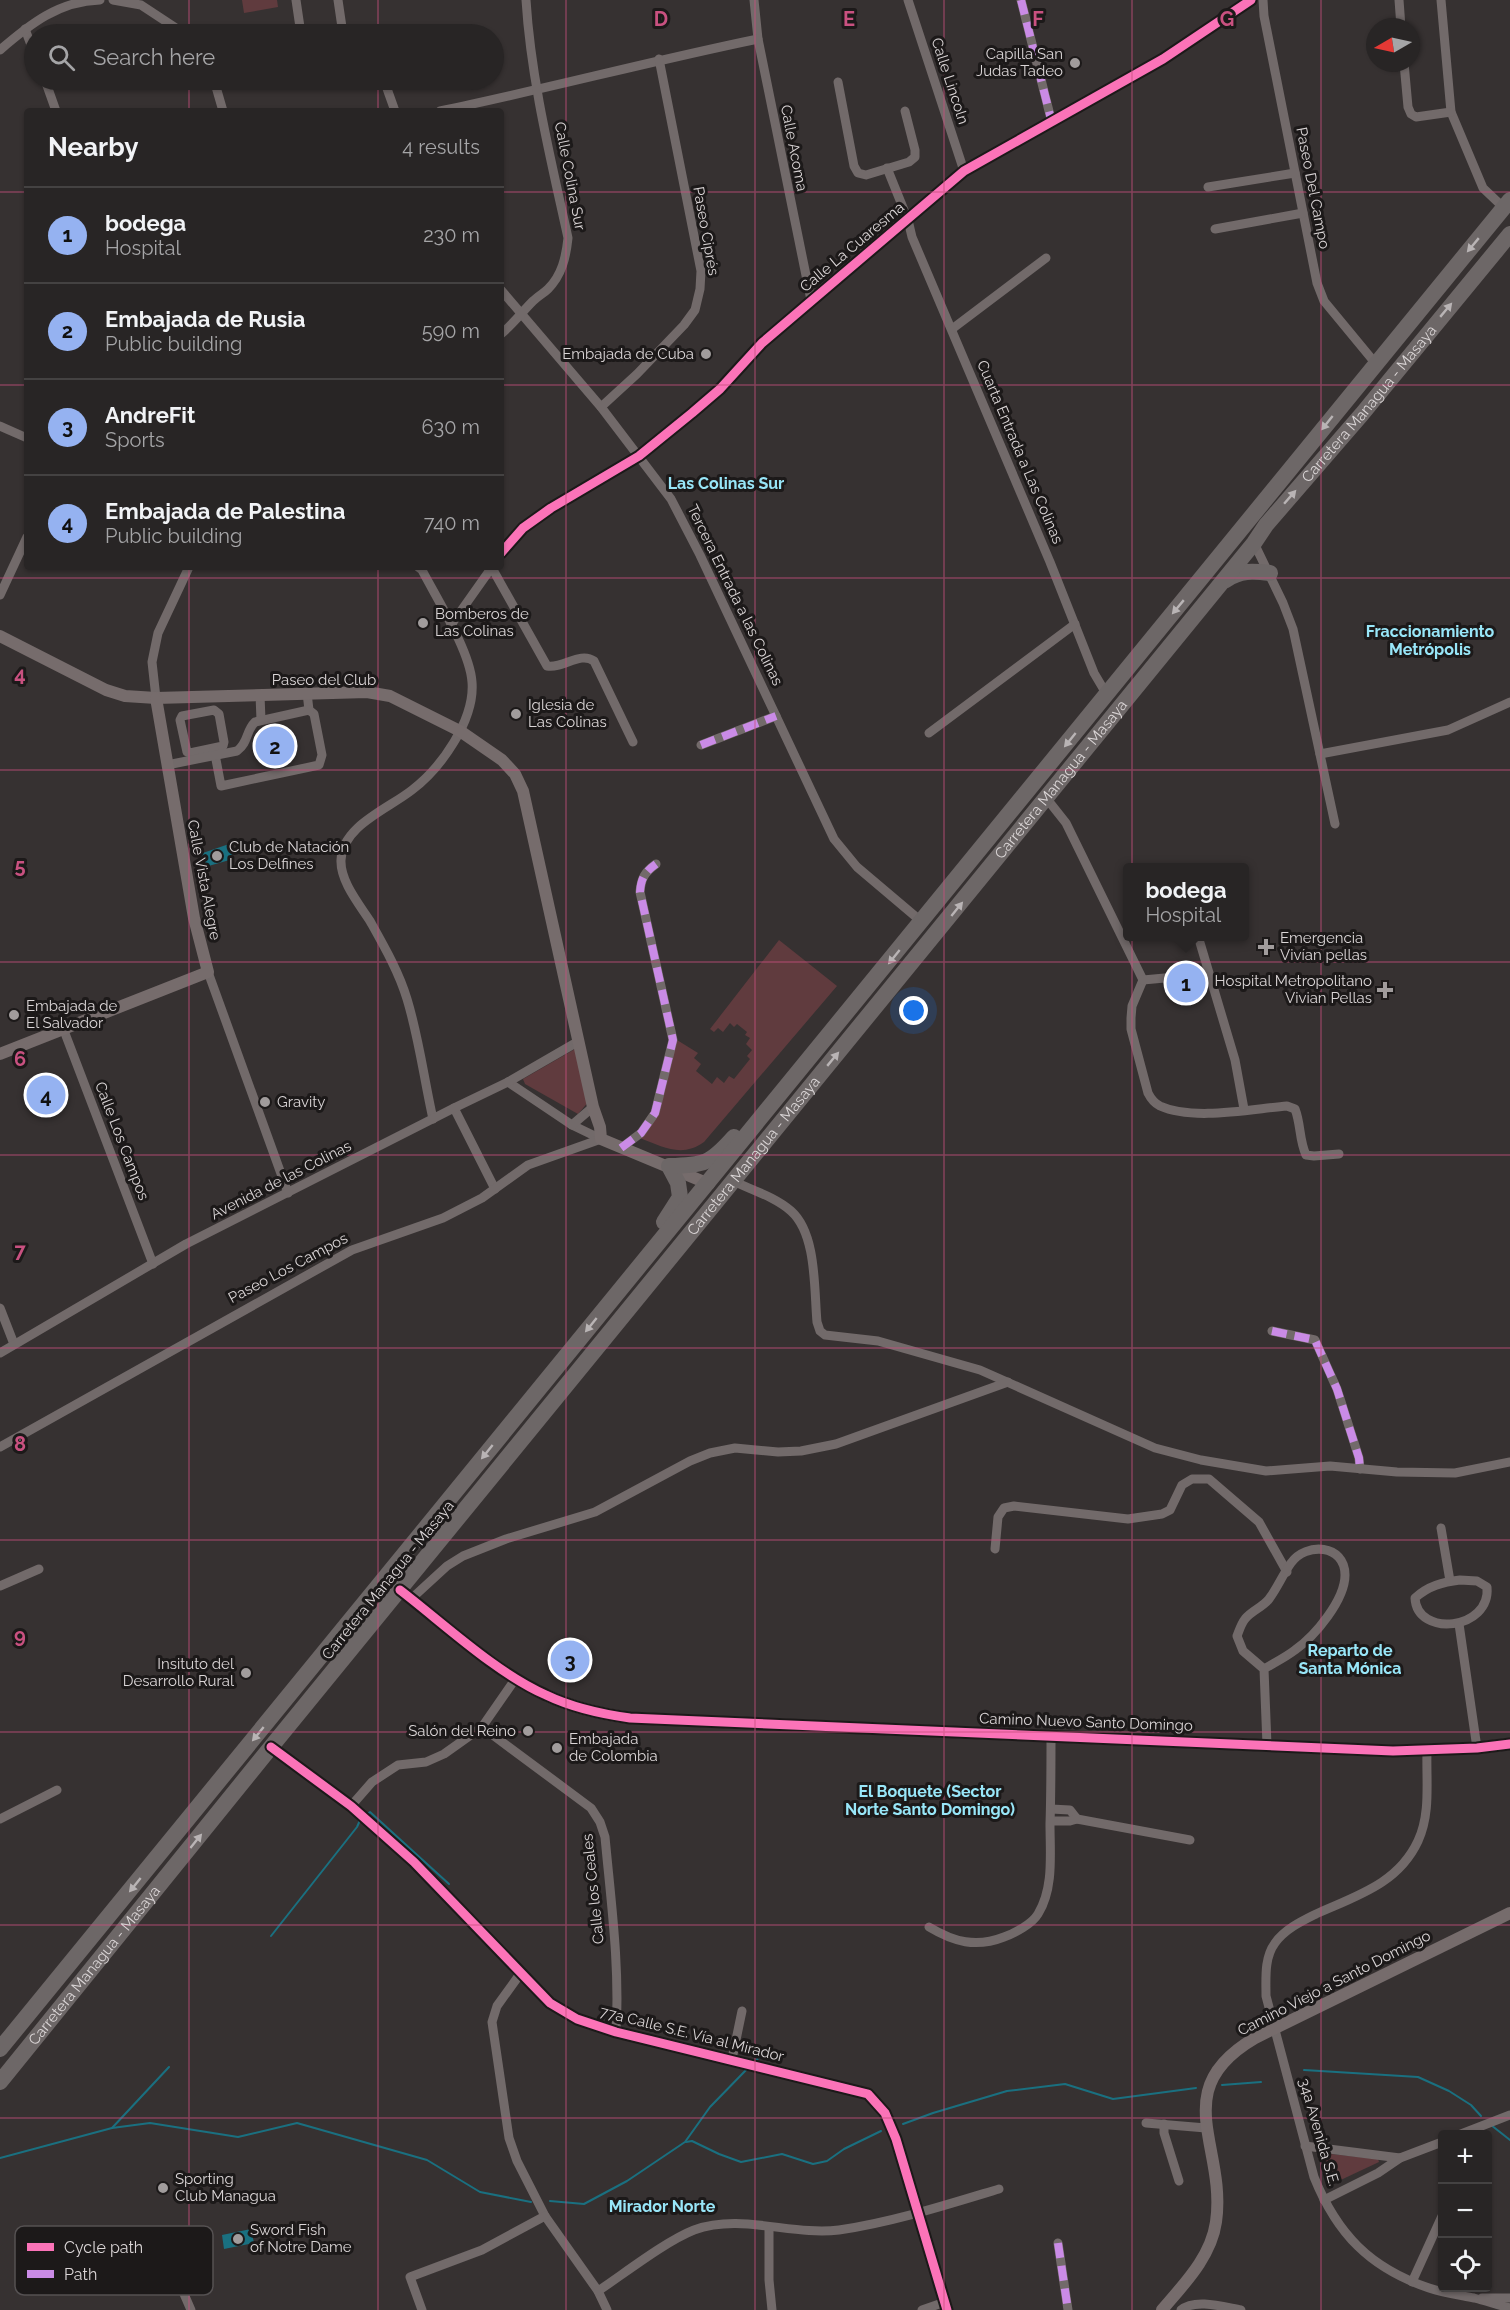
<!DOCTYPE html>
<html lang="en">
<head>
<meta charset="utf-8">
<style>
	body { margin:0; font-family:Raleway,sans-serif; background:#302d2d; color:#f1f3f6 }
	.controls { position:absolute; right:18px; bottom:18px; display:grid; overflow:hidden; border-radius:6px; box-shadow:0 2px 4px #0004 }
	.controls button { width:54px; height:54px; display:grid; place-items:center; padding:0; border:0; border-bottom:2px solid #444242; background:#282525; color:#f1f3f6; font:30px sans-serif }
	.compass { position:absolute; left:1366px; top:18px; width:54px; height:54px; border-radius:50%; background:#282525; box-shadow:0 2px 4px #0004; rotate:261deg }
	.you { position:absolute; left:914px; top:1011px; width:21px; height:21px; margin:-15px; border:4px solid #fff; border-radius:50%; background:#1a73e8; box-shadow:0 0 0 9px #1a73e833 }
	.badge { display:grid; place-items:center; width:39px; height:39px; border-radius:50%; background:#95b2f1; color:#111; font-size:20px; font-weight:700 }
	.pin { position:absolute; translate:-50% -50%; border:3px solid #fff; box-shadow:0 2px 6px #0006 }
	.popup { position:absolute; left:1123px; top:863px; width:126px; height:78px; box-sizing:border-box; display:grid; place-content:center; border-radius:6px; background:#282525; filter:drop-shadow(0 2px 4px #0005); font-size:20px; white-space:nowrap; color:#a5a5a7 }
	.popup b { font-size:22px; color:#f1f3f6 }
	.popup::after { content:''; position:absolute; left:50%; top:100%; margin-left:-12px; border:12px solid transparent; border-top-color:#282525 }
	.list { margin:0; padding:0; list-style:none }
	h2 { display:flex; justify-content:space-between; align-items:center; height:78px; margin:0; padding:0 24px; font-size:26px }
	h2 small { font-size:20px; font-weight:400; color:#a5a5a7 }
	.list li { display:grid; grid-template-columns:39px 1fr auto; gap:18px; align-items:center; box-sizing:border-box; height:96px; padding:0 24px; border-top:2px solid #444242 }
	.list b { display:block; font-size:22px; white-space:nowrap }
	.list p { margin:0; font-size:20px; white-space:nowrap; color:#a5a5a7 }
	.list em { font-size:20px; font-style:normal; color:#a5a5a7 }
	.icon { flex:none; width:33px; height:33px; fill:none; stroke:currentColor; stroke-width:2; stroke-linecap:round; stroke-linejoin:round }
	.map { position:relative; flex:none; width:1510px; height:2310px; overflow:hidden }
	.search { position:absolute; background:#282525; box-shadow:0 2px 4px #0004; left:24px; top:24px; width:480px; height:66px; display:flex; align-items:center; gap:15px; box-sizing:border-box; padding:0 21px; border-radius:33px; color:#a5a5a7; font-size:22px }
	.panel { position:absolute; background:#282525; box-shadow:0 2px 4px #0004; left:24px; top:108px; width:480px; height:462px; border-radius:6px }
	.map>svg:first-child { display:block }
	.green { fill:#603b3e }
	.water { fill:#1a7080 }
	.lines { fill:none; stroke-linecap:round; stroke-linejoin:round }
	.stream { stroke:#1a7080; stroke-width:2 }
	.street { stroke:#726a6a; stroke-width:9 }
	.secondary { stroke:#766c6c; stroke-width:12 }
	.highway { stroke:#6d6767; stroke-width:16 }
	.quiet { stroke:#ca8be6; stroke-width:8; stroke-dasharray:15 8; stroke-linecap:butt }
	.cycleway-casing { stroke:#1c1919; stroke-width:13 }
	.cycleway { stroke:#fb73b8; stroke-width:9 }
	.oneway { fill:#b9b4b5 }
	.grid { fill:none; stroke:#c95180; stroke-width:1.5; stroke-opacity:0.55 }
	.poi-dot { fill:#a19c9c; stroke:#1c1919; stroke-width:2 }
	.labels { text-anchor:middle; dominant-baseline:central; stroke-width:6; stroke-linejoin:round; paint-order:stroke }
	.poi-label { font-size:15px; fill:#dad5d6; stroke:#1c1919; text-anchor:start }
	.street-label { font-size:15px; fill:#dad5d6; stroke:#1c1919 }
	.neighbourhood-label { font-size:16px; font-weight:bold; fill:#98e6f8; stroke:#1c1919 }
	.key { fill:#1c1919; stroke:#555152; stroke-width:1.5 }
	.key-label { font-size:16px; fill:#dad5d6 }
	.grid-label { font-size:20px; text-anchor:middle; font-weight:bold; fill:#c95180; stroke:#1c1919; stroke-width:6; stroke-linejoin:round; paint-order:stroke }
</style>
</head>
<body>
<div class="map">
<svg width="1510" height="2310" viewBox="0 0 1510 2310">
	<rect width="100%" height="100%" fill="#363131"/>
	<!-- green -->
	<g class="green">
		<path d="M242 0H277L278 7 244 13Z"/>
		<path d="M779 940 837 986 704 1142C682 1158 663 1147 640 1138L654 1118 677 1040 698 1053 694 1058 701 1064 696 1071 712 1084 717 1077 724 1083 729 1076 734 1079 750 1059 747 1056 752 1050 746 1044 750 1038 745 1035 747 1032 737 1024 734 1027 730 1023 723 1032 718 1028 714 1032 710 1029Z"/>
		<path d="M575 1049 590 1100 578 1114 525 1084 523 1079Z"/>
		<path d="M1321 2153 1378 2159 1379 2162 1330 2185Z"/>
	</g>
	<!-- water -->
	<g class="water">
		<path d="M229 844 233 859 205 867 200 854Z"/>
		<path d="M251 2229 254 2243 224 2249 222 2235Z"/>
	</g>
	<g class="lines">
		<!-- stream -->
		<g class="stream">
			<path d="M366 1815 370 1812 449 1884"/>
			<path d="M271 1936 357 1827 361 1818"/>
			<path d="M754 2062 761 2056"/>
			<path d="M1304 2070 1418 2077 1449 2091 1471 2105 1481 2116"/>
			<path d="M1222 2085 1261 2082"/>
			<path d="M903 2124 933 2113 1007 2091 1065 2084 1113 2099 1196 2088"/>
			<path d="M1491 2125 1510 2140"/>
			<path d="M112 2128 150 2123 238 2137 297 2123 427 2160 480 2192 531 2202"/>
			<path d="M686 2142 692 2141 719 2154 741 2162 782 2154 813 2164 827 2161 844 2149 881 2131"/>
			<path d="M0 2158 112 2128 169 2067"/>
			<path d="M550 2201 584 2204 627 2181 685 2142 710 2107 748 2068"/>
		</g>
		<!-- street -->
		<g class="street">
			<path d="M113 0 141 5 185 34"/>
			<path d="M296 0 301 34"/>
			<path d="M338 0 343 34"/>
			<path d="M754 0 758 39 811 300"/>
			<path d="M908 0 964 171"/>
			<path d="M1021 0 1052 123"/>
			<path d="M1263 0 1264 16 1317 283 1324 301 1376 364"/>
			<path d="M1399 0 1401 27"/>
			<path d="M1441 0 1451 112 1483 188 1504 208"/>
			<path d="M25 29 34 53"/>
			<path d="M0 50C30 24 59 1 100 0"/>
			<path d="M1404 63 1408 107 1411 114 1416 117 1451 112"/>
			<path d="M45 80 56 111"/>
			<path d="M214 80 223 111"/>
			<path d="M380 80 385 83 395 111"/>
			<path d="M838 82 854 166 858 173 866 175 909 162 915 157V150L905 111"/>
			<path d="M440 111C546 89 651 61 758 39"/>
			<path d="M887 168 908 220 912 237 1050 562 1094 673 1107 695"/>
			<path d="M1208 187 1295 173"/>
			<path d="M1215 229 1303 213"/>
			<path d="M501 290 601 407 671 499 700 555 834 839 857 867 922 922"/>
			<path d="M952 329 1046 258"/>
			<path d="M501 334C513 324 522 312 533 301 538 296 544 293 548 289 562 275 566 257 568 238 551 160 531 80 526 0"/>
			<path d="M601 407 637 374 684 325 695 310 700 289 701 271 659 59"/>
			<path d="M0 426 27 438"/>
			<path d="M1254 543 1283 603 1293 629 1335 824"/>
			<path d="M501 553 523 528 551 508 639 456 692 413 720 389 762 343 964 171 1163 59 1251 0"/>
			<path d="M418 567 422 570C437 599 470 651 472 682 475 720 441 768 412 790 388 809 342 826 341 860 340 881 359 904 370 921 384 946 399 972 407 999 419 1038 424 1079 433 1119"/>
			<path d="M492 568 547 666C563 669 580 651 594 661L633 742"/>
			<path d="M0 595 27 537"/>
			<path d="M451 625 492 567"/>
			<path d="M260 695 261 720"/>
			<path d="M156 698 152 662 158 633 189 567"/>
			<path d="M214 710 219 714 224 742 223 746 190 753 187 752 180 720 182 716Z"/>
			<path d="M929 733 1075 624"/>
			<path d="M701 745 776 716"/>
			<path d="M214 749 221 786 319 765 322 755 314 714 309 710 307 693"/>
			<path d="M1320 754 1448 730 1510 702"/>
			<path d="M167 765 237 751C249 742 245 732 255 722L309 710"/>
			<path d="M1047 799 1066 823 1143 980 1132 1006 1131 1018V1029L1148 1093C1151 1099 1154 1103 1160 1106 1193 1121 1251 1109 1287 1106L1295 1109C1301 1124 1299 1140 1306 1155L1314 1156 1339 1154"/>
			<path d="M1198 936 1235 1060 1244 1109"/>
			<path d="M208 972 288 1193"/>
			<path d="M1143 980 1208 974"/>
			<path d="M63 1028 153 1264"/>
			<path d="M508 1082 572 1125 601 1139"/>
			<path d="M454 1108 495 1189"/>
			<path d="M572 1125 593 1107"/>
			<path d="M621 1148 641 1133 655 1113 673 1040 640 892C641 878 645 872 656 864"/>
			<path d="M733 1181C752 1190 775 1197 791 1211 817 1234 814 1290 817 1322L820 1331 825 1335 878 1341 980 1370 1155 1448 1201 1460 1266 1471 1330 1466 1397 1472 1455 1473 1510 1462"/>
			<path d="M0 1308 14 1344"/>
			<path d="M1272 1331 1315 1340 1337 1389 1359 1458 1360 1469"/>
			<path d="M0 1353 186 1244 454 1108 508 1082 579 1041"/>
			<path d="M0 1447 352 1250 443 1218 482 1198 528 1165 601 1139"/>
			<path d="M1441 1528 1450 1581"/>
			<path d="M995 1549 998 1517 1004 1508 1014 1506 1128 1519 1162 1514 1170 1510 1182 1485 1192 1479H1209L1259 1522 1287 1572"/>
			<path d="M1460 1580 1477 1581 1487 1587C1491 1630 1417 1638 1415 1598 1428 1586 1443 1582 1460 1580Z"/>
			<path d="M0 1586 39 1569"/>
			<path d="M411 1599 447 1566 463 1556 506 1539 595 1512 690 1461 710 1453 735 1448 778 1452 801 1451 836 1444 1008 1382"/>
			<path d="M1459 1624 1477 1748"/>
			<path d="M1264 1669C1274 1663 1286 1657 1295 1650 1315 1636 1345 1600 1345 1575 1345 1544 1306 1542 1291 1563 1283 1574 1278 1587 1269 1599 1263 1607 1251 1611 1245 1619 1241 1624 1239 1631 1237 1636L1243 1651 1264 1669 1267 1745"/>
			<path d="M482 1727 591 1808 600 1822 605 1837C611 1902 620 1967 616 2032"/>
			<path d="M271 1747 351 1806 414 1862 550 2003 577 2019 616 2032 868 2094 885 2113 896 2139 947 2310"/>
			<path d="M1427 1751C1426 1781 1431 1813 1418 1841 1398 1884 1356 1896 1316 1914 1302 1921 1285 1929 1275 1943 1264 1958 1266 1978 1266 1996L1314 2177C1337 2234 1370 2268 1429 2288 1444 2293 1459 2295 1474 2298 1486 2301 1498 2305 1510 2308"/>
			<path d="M351 1806 372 1782 398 1765 426 1762 444 1754 482 1727 516 1678"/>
			<path d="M1051 1809 1070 1810 1077 1819"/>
			<path d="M0 1819 57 1790"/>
			<path d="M1051 1821H1070L1077 1819 1190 1840"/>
			<path d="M929 1927C954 1942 976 1948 1004 1937 1015 1933 1032 1924 1038 1914 1054 1888 1050 1854 1050 1824 1051 1794 1051 1765 1051 1736"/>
			<path d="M520 1974 497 2006 492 2022 509 2138 517 2161 545 2216 598 2291 607 2310"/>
			<path d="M732 2059 742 2011"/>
			<path d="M1146 2123 1206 2128"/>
			<path d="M1164 2124V2133L1179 2181"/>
			<path d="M1461 2134 1510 2115"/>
			<path d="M1305 2146 1400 2158"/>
			<path d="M1324 2200 1378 2173 1400 2158 1442 2142"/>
			<path d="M769 2227V2280L772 2310"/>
			<path d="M1058 2243 1068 2310"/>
			<path d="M1412 2282 1442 2216"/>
			<path d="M181 2287 191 2310"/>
			<path d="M598 2291C625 2273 666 2241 694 2230 741 2213 792 2236 839 2230 893 2222 946 2205 999 2189"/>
			<path d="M1482 2298H1510"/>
			<path d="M422 2310 410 2277 482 2250 545 2216"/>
			<path d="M922 2310 945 2302"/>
			<path d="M1181 2310C1195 2298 1224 2307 1241 2310"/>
		</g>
		<!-- secondary -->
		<g class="secondary">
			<path d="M0 636 106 690 125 696 156 698 367 692 390 696 460 731 502 760 515 774 523 791 593 1107 600 1127 601 1139 709 1184"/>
			<path d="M0 1054 208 972 194 918 156 698"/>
			<path d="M400 1590C443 1623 496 1673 546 1695 573 1708 601 1714 630 1718L1393 1751 1477 1748 1510 1744"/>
			<path d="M1162 2310C1184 2284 1211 2257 1216 2222 1227 2146 1166 2090 1255 2038L1510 1913"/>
		</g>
		<!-- highway -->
		<g class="highway">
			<path d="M1226 580C1240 570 1253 571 1270 573"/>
			<path d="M664 1222 680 1197 678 1183 669 1166C705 1165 710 1164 734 1137"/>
			<path d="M0 2049 1510 200"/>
			<path id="s1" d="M0 2082 271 1747 1254 543 1266 525 1362 414 1510 234"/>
		</g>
		<!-- quiet -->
		<g class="quiet">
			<path d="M1021 0 1052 123"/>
			<path d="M701 745 776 716"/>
			<path d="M621 1148 641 1133 655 1113 673 1040 640 892C641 878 645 872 656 864"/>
			<path d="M1272 1331 1315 1340 1337 1389 1359 1458 1360 1469"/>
			<path d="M1058 2243 1068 2310"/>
		</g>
		<defs>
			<g id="cycleway">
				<path d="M501 553 523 528 551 508 639 456 692 413 720 389 762 343 964 171 1163 59 1251 0"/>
				<path d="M400 1590C443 1623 496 1673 546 1695 573 1708 601 1714 630 1718L1393 1751 1477 1748 1510 1744"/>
				<path d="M271 1747 351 1806 414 1862 550 2003 577 2019 616 2032 868 2094 885 2113 896 2139 947 2310"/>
			</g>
		</defs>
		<!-- cycleway casing -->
		<use href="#cycleway" class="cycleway-casing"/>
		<!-- cycleway -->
		<use href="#cycleway" class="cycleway"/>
	</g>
	<!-- one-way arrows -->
	<defs><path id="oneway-solid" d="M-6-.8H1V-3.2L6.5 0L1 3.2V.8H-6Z" transform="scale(1.5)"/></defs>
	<g class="oneway">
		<use href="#oneway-solid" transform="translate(1473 245) rotate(130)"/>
		<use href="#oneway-solid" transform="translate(1446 310) rotate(-50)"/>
		<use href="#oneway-solid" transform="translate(1327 423) rotate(129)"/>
		<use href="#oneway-solid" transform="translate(1290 497) rotate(-49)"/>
		<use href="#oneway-solid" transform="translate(1178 607) rotate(130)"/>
		<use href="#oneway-solid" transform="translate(1070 740) rotate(129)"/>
		<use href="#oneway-solid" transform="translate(957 909) rotate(-51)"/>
		<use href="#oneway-solid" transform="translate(894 957) rotate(129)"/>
		<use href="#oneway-solid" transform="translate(833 1059) rotate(-50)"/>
		<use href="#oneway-solid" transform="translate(591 1325) rotate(129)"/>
		<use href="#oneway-solid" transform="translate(487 1452) rotate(129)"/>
		<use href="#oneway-solid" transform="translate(258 1734) rotate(129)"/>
		<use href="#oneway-solid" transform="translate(196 1841) rotate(-51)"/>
		<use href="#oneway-solid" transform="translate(135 1885) rotate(129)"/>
	</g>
	<!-- grid -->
	<path class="grid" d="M189 0V34M378 0V34M566 0V2310M755 0V2310M944 0V2310M1132 0V2310M1321 0V2310M189 80V111M378 80V111M0 192H27M501 192H1510M0 385H27M501 385H1510M189 567V2310M378 567V2310M0 578H1510M0 770H1510M0 962H1510M0 1155H1510M0 1348H1510M0 1540H1510M0 1732H1510M0 1925H1510M0 2118H1510"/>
	<!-- markers -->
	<g class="poi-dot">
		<circle cx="1075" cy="63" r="6"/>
		<circle cx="706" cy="354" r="6"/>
		<circle cx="423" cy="623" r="6"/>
		<circle cx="516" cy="714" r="6"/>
		<circle cx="217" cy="856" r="6"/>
		<path d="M1263 938h6v6h6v6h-6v6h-6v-6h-6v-6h6z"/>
		<path d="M1382 981h6v6h6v6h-6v6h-6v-6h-6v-6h6z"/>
		<circle cx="14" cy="1015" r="6"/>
		<circle cx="265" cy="1102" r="6"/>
		<circle cx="246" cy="1673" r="6"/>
		<circle cx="528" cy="1731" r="6"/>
		<circle cx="557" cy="1748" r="6"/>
		<circle cx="163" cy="2188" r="6"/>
		<circle cx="238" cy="2239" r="6"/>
	</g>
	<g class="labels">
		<!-- poi labels -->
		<g class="poi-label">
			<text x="1063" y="54" text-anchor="end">Capilla San<tspan x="1063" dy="17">Judas Tadeo</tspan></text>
			<text x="694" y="354" text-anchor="end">Embajada de Cuba</text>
			<text x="435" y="614">Bomberos de<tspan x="435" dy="17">Las Colinas</tspan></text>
			<text x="528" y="705">Iglesia de<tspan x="528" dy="17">Las Colinas</tspan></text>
			<text x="229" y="847">Club de Natación<tspan x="229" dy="17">Los Delfines</tspan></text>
			<text x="1280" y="938">Emergencia<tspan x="1280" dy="17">Vivían pellas</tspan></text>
			<text x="1372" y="981" text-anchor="end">Hospital Metropolitano<tspan x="1372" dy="17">Vivian Pellas</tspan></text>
			<text x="26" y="1006">Embajada de<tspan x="26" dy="17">El Salvador</tspan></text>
			<text x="277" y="1102">Gravity</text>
			<text x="234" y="1664" text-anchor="end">Insituto del<tspan x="234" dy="17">Desarrollo Rural</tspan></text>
			<text x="516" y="1731" text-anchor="end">Salón del Reino</text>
			<text x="569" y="1739">Embajada<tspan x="569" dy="17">de Colombia</tspan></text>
			<text x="175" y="2179">Sporting<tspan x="175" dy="17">Club Managua</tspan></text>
			<text x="250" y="2230">Sword Fish<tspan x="250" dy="17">of Notre Dame</tspan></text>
		</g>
		<!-- street labels -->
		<g class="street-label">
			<text transform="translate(950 81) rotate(72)">Calle Lincoln</text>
			<text transform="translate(794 148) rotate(79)">Calle Acoma</text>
			<text transform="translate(570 176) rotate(79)">Calle Colina Sur</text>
			<text transform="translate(1313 188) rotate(79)">Paseo Del Campo</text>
			<text transform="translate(706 231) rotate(80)">Paseo Ciprés</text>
			<text transform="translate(852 247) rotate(-40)">Calle La Cuaresma</text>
			<text stroke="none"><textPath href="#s1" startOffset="2166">Carretera Managua - Masaya</textPath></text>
			<text transform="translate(1020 452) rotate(67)">Cuarta Entrada a Las Colinas</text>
			<text transform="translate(735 595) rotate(64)">Tercera Entrada a las Colinas</text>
			<text x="324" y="680">Paseo del Club</text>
			<text stroke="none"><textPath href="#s1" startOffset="1680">Carretera Managua - Masaya</textPath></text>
			<text transform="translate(204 880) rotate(79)">Calle Vista Alegre</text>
			<text transform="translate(122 1141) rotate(69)">Calle Los Campos</text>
			<text stroke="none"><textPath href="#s1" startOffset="1194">Carretera Managua - Masaya</textPath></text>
			<text transform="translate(281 1180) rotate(-27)">Avenida de las Colinas</text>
			<text transform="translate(288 1268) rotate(-28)">Paseo Los Campos</text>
			<text transform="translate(388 1580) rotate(-51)">Carretera Managua - Masaya</text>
			<text transform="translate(1086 1722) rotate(2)">Camino Nuevo Santo Domingo</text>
			<text transform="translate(593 1889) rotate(-96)">Calle los Ceales</text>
			<text stroke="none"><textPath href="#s1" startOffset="150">Carretera Managua - Masaya</textPath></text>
			<text transform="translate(1334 1983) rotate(-27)">Camino Viejo a Santo Domingo</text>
			<text transform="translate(692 2034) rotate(14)">77a Calle S.E. Vía al Mirador</text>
			<text transform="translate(1319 2132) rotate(74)">34a Avenida S.E.</text>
		</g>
		<!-- neighbourhood labels -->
		<g class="neighbourhood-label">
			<text x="726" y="483">Las Colinas Sur</text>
			<text x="1430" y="631">Fraccionamiento<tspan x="1430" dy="18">Metrópolis</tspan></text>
			<text x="1350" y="1650">Reparto de<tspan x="1350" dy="18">Santa Mónica</tspan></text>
			<text x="930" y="1791">El Boquete (Sector<tspan x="930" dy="18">Norte Santo Domingo)</tspan></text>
			<text x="662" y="2206">Mirador Norte</text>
		</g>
	</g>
	<!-- legend -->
	<rect x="15" y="2226" width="198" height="69" rx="9" class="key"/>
	<rect x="27" y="2243" width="27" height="8" fill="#fb73b8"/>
	<rect x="27" y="2270" width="27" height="8" fill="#ca8be6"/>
	<g class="key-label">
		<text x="64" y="2253">Cycle path</text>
		<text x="64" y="2280">Path</text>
	</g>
	<g class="grid-label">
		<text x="661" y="26">D</text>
		<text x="849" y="26">E</text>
		<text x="1038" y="26">F</text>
		<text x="1227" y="26">G</text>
		<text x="20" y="681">4</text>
		<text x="20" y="873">5</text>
		<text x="20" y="1066">6</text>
		<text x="20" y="1258">7</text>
		<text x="20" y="1451">8</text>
		<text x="20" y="1643">9</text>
	</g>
</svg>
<div class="controls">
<button>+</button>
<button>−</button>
<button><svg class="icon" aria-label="locate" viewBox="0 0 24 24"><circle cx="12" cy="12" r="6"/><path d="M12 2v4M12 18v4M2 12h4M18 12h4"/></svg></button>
</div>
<svg class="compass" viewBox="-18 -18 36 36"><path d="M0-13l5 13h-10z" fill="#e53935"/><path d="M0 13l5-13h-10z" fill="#a5a5a7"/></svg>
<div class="you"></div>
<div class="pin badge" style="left:1186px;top:983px">1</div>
<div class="popup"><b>bodega</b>Hospital</div>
<div class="pin badge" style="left:275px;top:746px">2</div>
<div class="pin badge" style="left:570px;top:1660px">3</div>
<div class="pin badge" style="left:46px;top:1095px">4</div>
<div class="search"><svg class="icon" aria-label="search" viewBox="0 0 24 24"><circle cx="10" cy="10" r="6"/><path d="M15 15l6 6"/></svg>Search here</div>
<section class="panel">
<h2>Nearby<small>4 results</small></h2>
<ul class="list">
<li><span class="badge">1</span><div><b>bodega</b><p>Hospital</p></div><em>230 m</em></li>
<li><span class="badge">2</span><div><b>Embajada de Rusia</b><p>Public building</p></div><em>590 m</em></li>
<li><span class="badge">3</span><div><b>AndreFit</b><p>Sports</p></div><em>630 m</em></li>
<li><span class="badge">4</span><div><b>Embajada de Palestina</b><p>Public building</p></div><em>740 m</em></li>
</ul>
</section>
</div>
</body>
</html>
